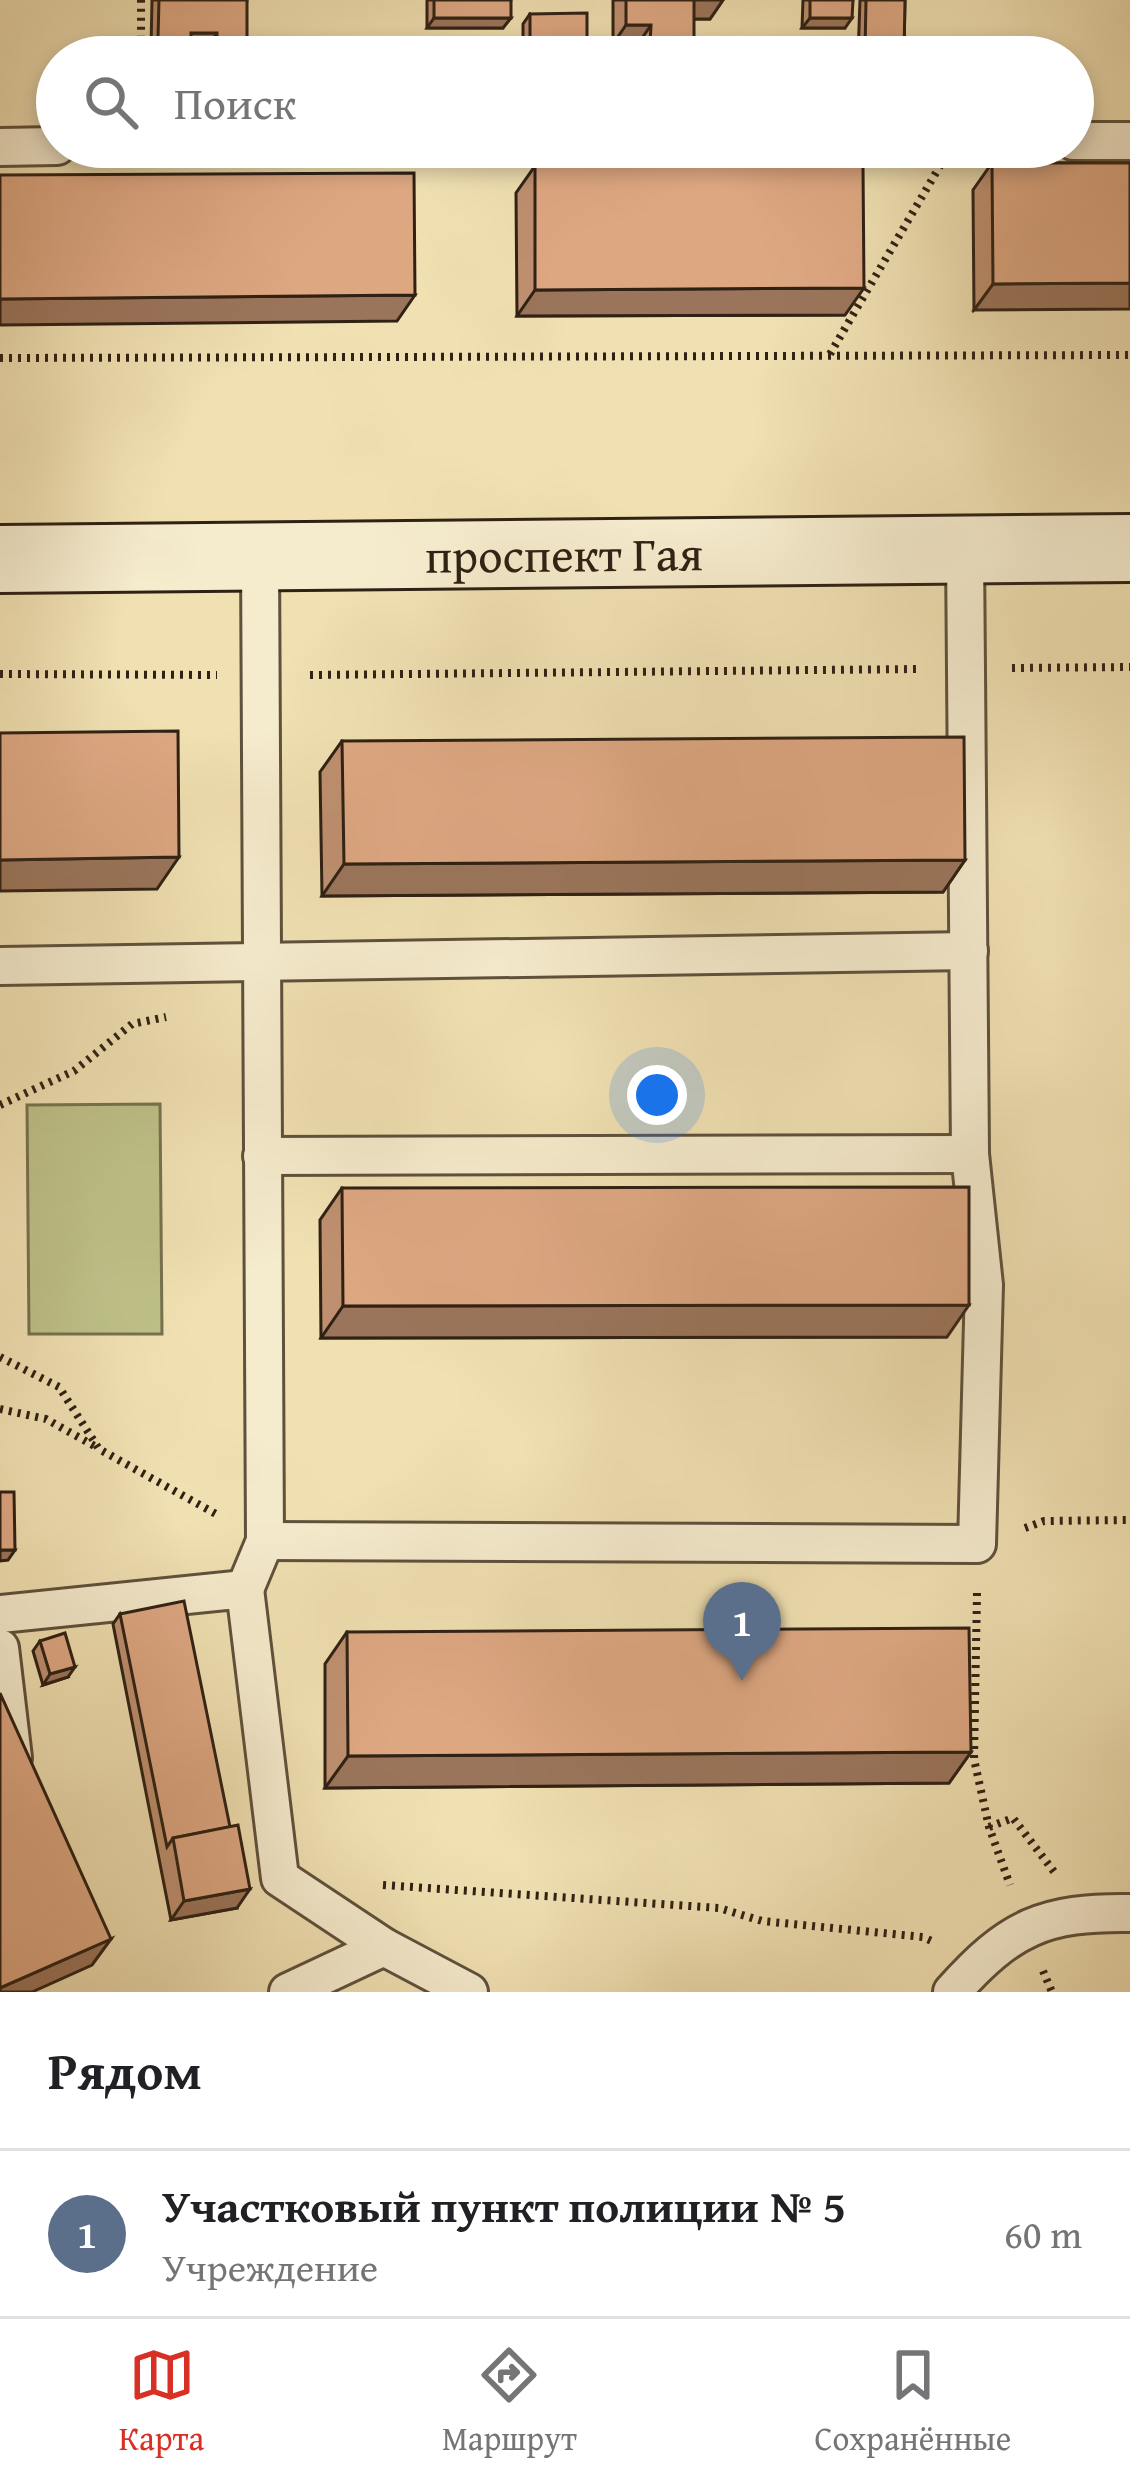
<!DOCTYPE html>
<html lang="ru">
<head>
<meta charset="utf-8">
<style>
	body { margin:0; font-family:"Gentium Book Plus",serif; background:#f6f6f6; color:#202124 }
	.you { position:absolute; left:657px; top:1095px; width:42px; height:42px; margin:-30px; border:9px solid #fff; border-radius:50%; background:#1a73e8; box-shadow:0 0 0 18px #1a73e833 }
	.badge { display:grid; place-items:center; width:78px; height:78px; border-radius:50%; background:#d93025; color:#fff; font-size:39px; font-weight:700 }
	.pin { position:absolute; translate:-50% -99px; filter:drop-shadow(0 3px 6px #0008) }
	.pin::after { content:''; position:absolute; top:63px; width:42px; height:36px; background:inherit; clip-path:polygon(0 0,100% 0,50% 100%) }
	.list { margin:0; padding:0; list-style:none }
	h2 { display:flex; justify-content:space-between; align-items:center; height:156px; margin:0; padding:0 48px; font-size:51px }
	h2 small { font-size:39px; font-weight:400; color:#757577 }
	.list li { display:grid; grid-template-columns:78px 1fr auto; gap:36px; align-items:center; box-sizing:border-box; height:168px; padding:0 48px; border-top:3px solid #e0e0e0 }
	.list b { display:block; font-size:45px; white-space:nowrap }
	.list p { margin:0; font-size:39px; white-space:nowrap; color:#757577 }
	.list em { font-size:39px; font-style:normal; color:#757577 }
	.icon { flex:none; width:66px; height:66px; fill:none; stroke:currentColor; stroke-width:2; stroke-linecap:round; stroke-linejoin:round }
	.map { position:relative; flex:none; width:1130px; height:1992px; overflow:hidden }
	.search { position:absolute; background:#fff; box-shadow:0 6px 18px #0003; left:36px; right:36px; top:36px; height:132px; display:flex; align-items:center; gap:30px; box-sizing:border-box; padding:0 42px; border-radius:66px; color:#757577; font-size:45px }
	.sheet { height:324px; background:#fff }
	nav { display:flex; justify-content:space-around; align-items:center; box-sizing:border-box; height:168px; border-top:3px solid #e0e0e0; background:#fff; font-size:33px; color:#757577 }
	nav a { display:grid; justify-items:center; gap:6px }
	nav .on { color:#d93025 }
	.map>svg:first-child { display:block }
	.green { fill:#bec189; stroke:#76714e; stroke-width:3 }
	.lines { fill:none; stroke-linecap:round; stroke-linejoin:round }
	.lane-casing { stroke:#5f513c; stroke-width:42 }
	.secondary-casing { stroke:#2f2114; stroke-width:72 }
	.path { stroke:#2f2114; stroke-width:8; stroke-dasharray:3 6; stroke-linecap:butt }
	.lane { stroke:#f5ebcd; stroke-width:36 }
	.secondary { stroke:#f5ebcd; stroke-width:66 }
	.wall { fill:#be9070; stroke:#2f2114; stroke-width:3 }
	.shaded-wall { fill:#9b755b; stroke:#2f2114; stroke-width:3 }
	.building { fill:#dda782; stroke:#2f2114; stroke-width:3 }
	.labels { text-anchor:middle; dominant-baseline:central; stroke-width:12; stroke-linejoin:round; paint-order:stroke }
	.street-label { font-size:48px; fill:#2f2114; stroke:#f5ebcd }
</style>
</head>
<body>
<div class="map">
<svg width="1130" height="1992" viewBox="0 0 1130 1992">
	<rect width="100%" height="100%" fill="#f0e0b2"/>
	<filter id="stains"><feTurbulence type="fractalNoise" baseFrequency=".00167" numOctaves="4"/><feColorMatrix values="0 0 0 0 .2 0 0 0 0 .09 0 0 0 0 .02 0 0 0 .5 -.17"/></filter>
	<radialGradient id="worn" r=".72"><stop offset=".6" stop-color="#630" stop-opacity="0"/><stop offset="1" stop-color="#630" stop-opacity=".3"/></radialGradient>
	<!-- green -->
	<path class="green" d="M160 1104 162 1334H29L27 1105Z"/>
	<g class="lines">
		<defs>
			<g id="lane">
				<path d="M1073 141H1130"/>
				<path d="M0 147 57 146"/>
				<path d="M0 966 969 951"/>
				<path d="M262 1156 970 1154"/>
				<path d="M265 1541 977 1544 984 1285 970 1154 965 550"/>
				<path d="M245 1589 265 1541 260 556"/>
				<path d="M0 1614 245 1589 280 1878 384 1947 469 1992"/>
				<path d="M0 1648 13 1758"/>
				<path d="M288 1992 384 1947"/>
				<path d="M952 1992C1010 1927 1044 1912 1130 1913"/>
			</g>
			<g id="secondary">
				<path id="s1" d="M0 559 1130 548"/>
			</g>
		</defs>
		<!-- lane casing -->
		<use href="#lane" class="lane-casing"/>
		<!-- secondary casing -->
		<use href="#secondary" class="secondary-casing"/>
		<!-- path -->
		<g class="path">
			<path d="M128 57 129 47 141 43V0"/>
			<path d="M830 354 951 147"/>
			<path d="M0 358 1130 355"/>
			<path d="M1012 668 1130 667"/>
			<path d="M0 674 217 675"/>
			<path d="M310 675 919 669"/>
			<path d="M0 1105 74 1071 132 1024 166 1017"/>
			<path d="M0 1357 59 1387 99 1449 216 1514"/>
			<path d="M0 1409 46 1419 98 1448"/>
			<path d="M1025 1528 1044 1521 1130 1520"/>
			<path d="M977 1593 974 1759 989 1827 1010 1885"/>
			<path d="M989 1827 1013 1818 1055 1873"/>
			<path d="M383 1885 719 1908 762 1921 923 1937 934 1942"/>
			<path d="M1043 1971 1052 1992"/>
		</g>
		<!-- lane -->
		<use href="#lane" class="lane"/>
		<!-- secondary -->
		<use href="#secondary" class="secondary"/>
	</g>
	<!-- wall -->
	<g class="wall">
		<path d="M152 0H247L240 50H210V44L191 43V57H160L161 48H151Z"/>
		<path d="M427 0H511L503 28H427Z"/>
		<path d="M613 0H723L710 19H694L686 57H637L638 44H613Z"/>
		<path d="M803 0H853L845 28H802Z"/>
		<path d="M860 0H905L904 52 900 57H858Z"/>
		<path d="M530 14 587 57H523V24Z"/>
		<path d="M992 163H1130L974 310 973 190Z"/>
		<path d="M535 166 845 315 517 316 516 193Z"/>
		<path d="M342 741 965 860 943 892 322 896 320 772Z"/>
		<path d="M342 1188 947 1337 321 1338 320 1220Z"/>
		<path d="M120 1614 237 1908 171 1920 113 1624Z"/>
		<path d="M347 1632 971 1752 949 1783 325 1788V1664Z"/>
		<path d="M40 1641 68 1677 43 1685 33 1651Z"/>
	</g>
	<!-- shaded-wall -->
	<g class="shaded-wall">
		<path d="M694 0H723L710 19H681Z"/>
		<path d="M434 18H511L503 28H427Z"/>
		<path d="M810 18H852L845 28H802Z"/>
		<path d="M626 25H651L638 44H613Z"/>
		<path d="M191 33H217L210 44 184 43Z"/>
		<path d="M158 38H168L161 48H151Z"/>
		<path d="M247 39 240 50H210L217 40Z"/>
		<path d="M650 45 694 46 686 57H642Z"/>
		<path d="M865 51 904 52 900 57H861Z"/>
		<path d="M1130 283V309L974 310 993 284Z"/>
		<path d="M864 288 845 315 517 316 535 290Z"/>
		<path d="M415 295 397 321 0 325V299Z"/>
		<path d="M179 857 157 889 0 891V860Z"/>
		<path d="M965 860 943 892 322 896 344 864Z"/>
		<path d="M969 1305 947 1337 321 1338 343 1306Z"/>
		<path d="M0 1550H15L8 1560 0 1561Z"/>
		<path d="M75 1667 68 1677 43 1685 50 1674Z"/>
		<path d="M971 1752 949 1783 325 1788 348 1756Z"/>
		<path d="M250 1889 237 1908 171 1920 184 1901Z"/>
		<path d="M111 1939 92 1965 32 1992H0V1988Z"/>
	</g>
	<!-- building -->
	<g class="building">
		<path d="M159 0H247V39L217 40V33H191V57H168V38H158Z"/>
		<rect x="434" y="0" width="77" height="18"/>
		<path d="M626 0H694V46L650 45 651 25H626Z"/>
		<path d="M810 0H853L852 18H810Z"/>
		<path d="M866 0H905L904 52 865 51Z"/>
		<path d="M587 13V57H530V14Z"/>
		<path d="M992 163H1130V283L993 284Z"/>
		<path d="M535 166H863L864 288 535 290Z"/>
		<path d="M414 173 415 295 0 299V175Z"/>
		<path d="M178 731 179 857 0 860V733Z"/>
		<path d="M964 737 965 860 344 864 342 741Z"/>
		<path d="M969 1187V1305L343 1306 342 1188Z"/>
		<path d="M0 1492H14L15 1550H0Z"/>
		<path d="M184 1601 230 1827 173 1838 167 1847 120 1614Z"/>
		<path d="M969 1628 971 1752 348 1756 347 1632Z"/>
		<path d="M65 1633 75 1667 50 1674 40 1641Z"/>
		<path d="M0 1693 111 1939 0 1988Z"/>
		<path d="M238 1825 250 1889 184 1901 173 1838Z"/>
	</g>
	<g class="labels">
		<!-- street labels -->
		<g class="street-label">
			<text stroke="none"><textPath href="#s1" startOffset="564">проспект Гая</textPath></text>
		</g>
	</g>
	<rect width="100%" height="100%" filter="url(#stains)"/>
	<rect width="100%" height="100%" fill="url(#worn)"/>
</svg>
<div class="you"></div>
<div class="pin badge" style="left:742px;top:1681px;background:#5c6f8a">1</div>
<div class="search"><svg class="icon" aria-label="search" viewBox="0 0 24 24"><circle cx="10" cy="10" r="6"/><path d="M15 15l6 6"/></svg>Поиск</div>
</div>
<section class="sheet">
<h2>Рядом<small></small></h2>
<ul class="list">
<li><span class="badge" style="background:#5c6f8a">1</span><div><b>Участковый пункт полиции № 5</b><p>Учреждение</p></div><em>60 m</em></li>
</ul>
</section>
<nav>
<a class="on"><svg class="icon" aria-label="map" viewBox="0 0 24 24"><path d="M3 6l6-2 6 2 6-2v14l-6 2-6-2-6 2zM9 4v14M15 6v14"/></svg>Карта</a>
<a><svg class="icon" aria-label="directions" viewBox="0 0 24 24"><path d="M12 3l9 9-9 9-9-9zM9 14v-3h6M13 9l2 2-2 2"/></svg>Маршрут</a>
<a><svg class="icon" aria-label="saved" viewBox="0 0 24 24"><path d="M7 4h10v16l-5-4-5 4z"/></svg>Сохранённые</a>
</nav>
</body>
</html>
